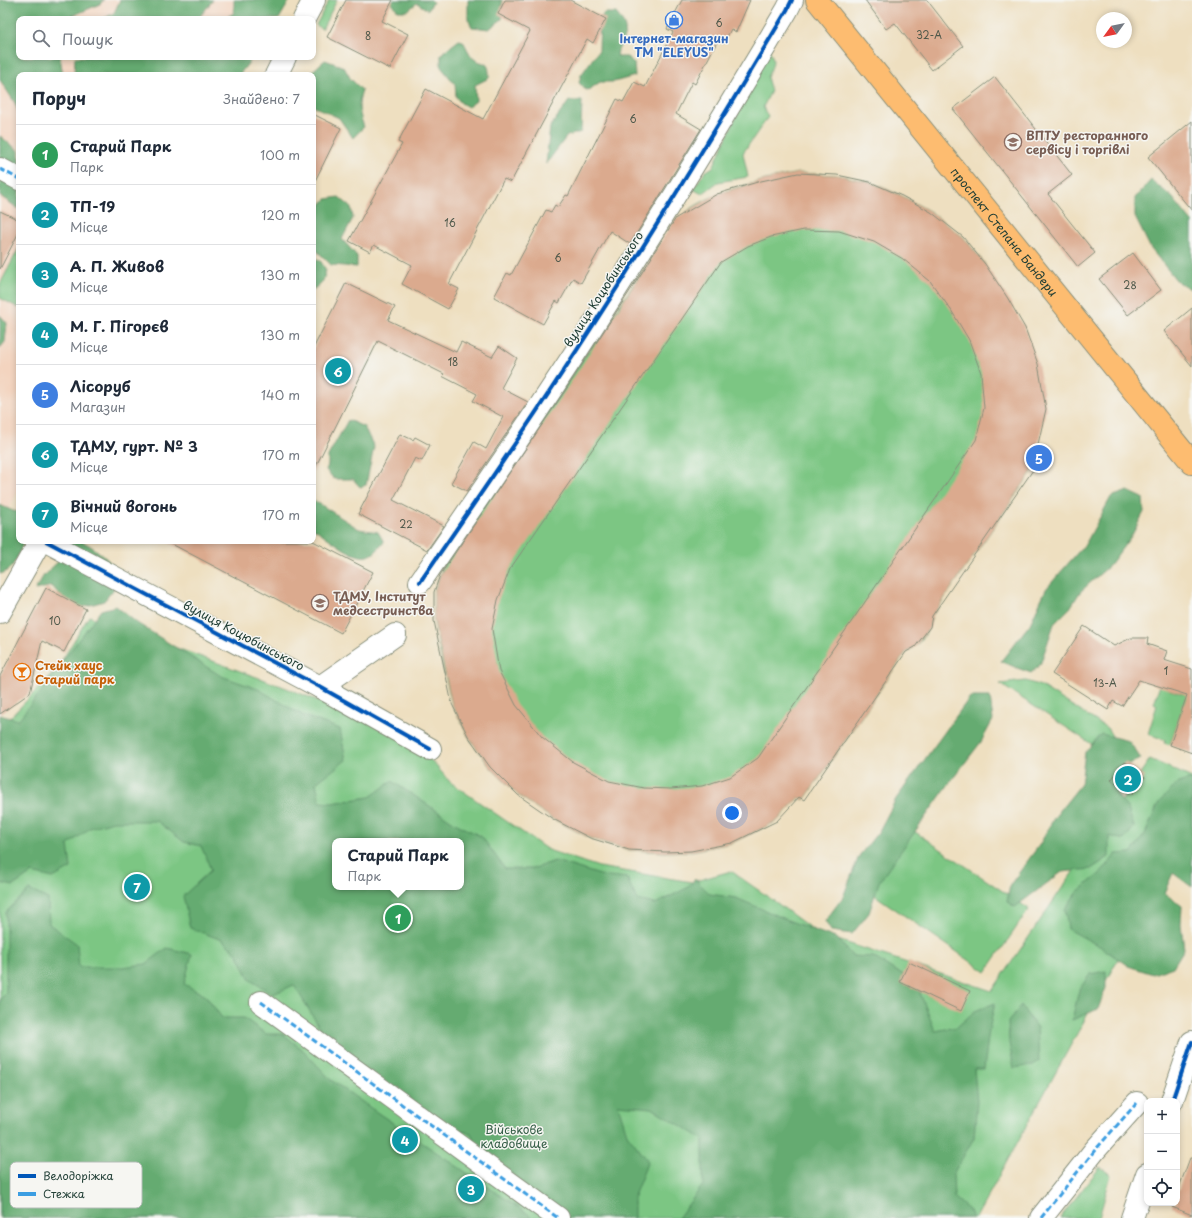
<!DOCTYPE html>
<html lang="uk">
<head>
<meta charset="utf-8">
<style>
	body { margin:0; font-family:"Playpen Sans",sans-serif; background:#f2f2f3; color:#1f2937 }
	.controls { position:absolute; right:12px; bottom:12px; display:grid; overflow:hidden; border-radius:8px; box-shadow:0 2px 6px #0003 }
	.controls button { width:36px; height:36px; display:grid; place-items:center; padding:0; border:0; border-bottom:1px solid #e0e1e3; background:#fff; color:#1f2937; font:20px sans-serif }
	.compass { position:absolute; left:1096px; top:12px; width:36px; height:36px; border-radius:50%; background:#fff; box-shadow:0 2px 6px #0003; rotate:237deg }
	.you { position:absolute; left:732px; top:813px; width:14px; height:14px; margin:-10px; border:3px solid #fff; border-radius:50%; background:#1a73e8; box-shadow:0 0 0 6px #1a73e833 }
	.badge { display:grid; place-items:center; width:26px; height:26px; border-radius:50%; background:#7c3aed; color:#fff; font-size:13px; font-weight:700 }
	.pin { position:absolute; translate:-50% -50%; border:2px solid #fff; box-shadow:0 1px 4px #0006 }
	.popup { position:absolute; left:332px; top:838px; width:132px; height:52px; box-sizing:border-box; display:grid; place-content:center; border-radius:8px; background:#fff; filter:drop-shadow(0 1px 3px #0005); font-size:13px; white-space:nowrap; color:#747a83 }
	.popup b { font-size:15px; color:#1f2937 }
	.popup::after { content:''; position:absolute; left:50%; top:100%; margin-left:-8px; border:8px solid transparent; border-top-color:#fff }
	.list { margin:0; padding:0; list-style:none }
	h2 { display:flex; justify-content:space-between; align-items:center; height:52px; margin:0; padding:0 16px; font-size:17px }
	h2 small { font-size:13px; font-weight:400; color:#747a83 }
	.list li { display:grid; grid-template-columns:26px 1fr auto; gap:12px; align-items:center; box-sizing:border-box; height:60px; padding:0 16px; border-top:1px solid #e0e1e3 }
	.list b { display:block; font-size:15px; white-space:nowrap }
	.list p { margin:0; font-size:13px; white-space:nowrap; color:#747a83 }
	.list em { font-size:13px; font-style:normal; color:#747a83 }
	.icon { flex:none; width:22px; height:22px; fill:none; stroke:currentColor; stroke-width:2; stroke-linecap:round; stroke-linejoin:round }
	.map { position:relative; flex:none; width:1192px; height:1218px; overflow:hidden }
	.search { position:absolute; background:#fff; box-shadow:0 2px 6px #0003; left:16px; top:16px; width:300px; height:44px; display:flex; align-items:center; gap:10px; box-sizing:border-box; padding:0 14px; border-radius:8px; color:#747a83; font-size:15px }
	.panel { position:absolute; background:#fff; box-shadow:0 2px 6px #0003; left:16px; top:72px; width:300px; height:472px; border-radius:8px }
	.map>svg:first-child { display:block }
	.built { fill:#f3d4bf }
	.green { fill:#7cc683; stroke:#4e825c; fill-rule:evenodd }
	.forest { fill:#65ab71; stroke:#427452; fill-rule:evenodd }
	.building { fill:#dbaa8e; fill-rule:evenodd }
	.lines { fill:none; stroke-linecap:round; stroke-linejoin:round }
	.minor-casing { stroke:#868e7a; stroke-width:24 }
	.major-casing { stroke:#868e7a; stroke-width:24 }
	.minor { stroke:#fff; stroke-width:22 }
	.major { stroke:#fdbc70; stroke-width:22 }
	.quiet { stroke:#3c9ee2; stroke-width:3; stroke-dasharray:6 3; stroke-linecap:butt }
	.cycleway-casing { stroke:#f6f6f2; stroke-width:6 }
	.cycleway { stroke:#0057b8; stroke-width:4 }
	.labels { text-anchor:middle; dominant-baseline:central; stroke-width:3; stroke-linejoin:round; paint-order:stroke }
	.number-label { font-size:10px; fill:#4e584a }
	.shop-label { font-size:12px; font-weight:bold; fill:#366cbe; stroke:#f6f6f2 }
	.education-label { font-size:12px; font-weight:bold; fill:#785e54; stroke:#f6f6f2; text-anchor:start }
	.street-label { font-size:12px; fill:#1f3d34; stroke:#f6f6f2 }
	.food-label { font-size:12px; font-weight:bold; fill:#c56008; stroke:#f6f6f2; text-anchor:start }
	.park-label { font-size:12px; fill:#365f48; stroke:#f6f6f2 }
	.key { fill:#f6f6f2; stroke:#b6beb9; stroke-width:1 }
	.key-label { font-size:11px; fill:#1f3d34 }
</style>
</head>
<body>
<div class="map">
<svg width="1192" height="1218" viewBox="0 0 1192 1218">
	<rect width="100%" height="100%" fill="#f6f6f2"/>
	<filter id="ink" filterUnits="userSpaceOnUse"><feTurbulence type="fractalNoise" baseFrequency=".025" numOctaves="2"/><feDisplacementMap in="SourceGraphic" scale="8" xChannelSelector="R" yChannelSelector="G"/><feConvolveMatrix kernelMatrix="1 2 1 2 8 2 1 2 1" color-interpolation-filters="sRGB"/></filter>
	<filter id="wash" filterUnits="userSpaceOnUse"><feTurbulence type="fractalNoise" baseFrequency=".012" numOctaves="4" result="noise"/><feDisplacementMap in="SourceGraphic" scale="16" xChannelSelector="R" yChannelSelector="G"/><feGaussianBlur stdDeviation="0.9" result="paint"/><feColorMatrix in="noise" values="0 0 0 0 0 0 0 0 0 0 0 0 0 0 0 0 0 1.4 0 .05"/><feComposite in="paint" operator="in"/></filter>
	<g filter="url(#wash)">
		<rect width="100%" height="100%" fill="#eedfc0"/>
		<!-- built -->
		<path class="built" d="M0 0H275L264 19H19V57H244L234 75H19V489L0 526Z"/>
		<!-- green -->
		<g class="green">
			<path d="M329 0H337L322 29 316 25Z"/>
			<path d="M768 48C776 61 773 65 767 77L771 91 763 107 768 117 743 153 748 177 718 182 702 194 693 189 705 172 713 167Z"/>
			<path d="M798 173 837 175 870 182 902 196 931 212 963 237 985 264 1036 453 1042 457 932 616C929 632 920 645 906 652L804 800 799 797 777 821 732 843 691 851 665 852 629 850 590 838 553 819 518 795 490 767 468 736 452 704 443 667 434 621V592L444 563 458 540 667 236C674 228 681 216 689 210 721 188 761 181 798 173Z"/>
			<path d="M19 248V308L0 298V284Z"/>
			<path d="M89 616 284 687 412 738 450 782 548 850 599 867 692 882 731 871 777 903 817 933 992 991 1150 759 1192 778V824L976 1218H0V728L56 670ZM335 841H461V887H335Z"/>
			<path d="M1026 681 1041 686 1107 728 1114 739 1096 747 1000 684Z"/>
			<path d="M1161 682 1170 690 1184 694 1185 692 1188 693 1170 745 1164 743 1165 740 1148 734 1157 705 1154 703Z"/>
			<path d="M905 825 1029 909 986 972 863 887Z"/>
			<path d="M1100 1167 1111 1175 1099 1218H1060Z"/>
		</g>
		<!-- forest -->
		<g class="forest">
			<path d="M0 0H104L100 4 72 16 71 19H19V57H60L63 75H19V115L15 103 0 80Z"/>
			<path d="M120 0H213L198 19H103L114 13Z"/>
			<path d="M234 0H290L279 19H223L234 13Z"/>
			<path d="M392 0H431L433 2 428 10 417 3 407 11H398L391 2Z"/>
			<path d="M468 0H502V19L489 29 472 27 468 19Z"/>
			<path d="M604 13H616C631 31 625 33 617 53L618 57H627L634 63 635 76 614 82H600L590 89 586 90 579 83 581 75 599 50 600 20Z"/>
			<path d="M459 40 463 41C466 46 469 54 473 58 482 66 490 58 489 78L475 85 476 101 468 107 461 103 456 97 455 84 441 67V54Z"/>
			<path d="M75 57H253L239 75H74Z"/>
			<path d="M325 60 344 67 350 78 362 90C357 104 359 113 364 127L353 138 339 118 313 106V75H308Z"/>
			<path d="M569 101H582L581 132 567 136 546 164 550 127Z"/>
			<path d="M0 136 19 151V209L0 196Z"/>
			<path d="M1151 180 1172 197 1192 222V290L1177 281 1151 249 1135 217V198Z"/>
			<path d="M339 197 351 207 353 218 342 239 357 256V267L331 265 313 247V213L326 199Z"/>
			<path d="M313 258 320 260 326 270 323 281 313 290Z"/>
			<path d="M0 315 7 323 5 342 0 348Z"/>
			<path d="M348 420 364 427 374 447 366 485 360 487 353 479H334L326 470 328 465V456Z"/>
			<path d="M1128 491 1143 498 1144 512 1132 535 1110 565 1080 592 1070 608 1054 624 1040 665 1031 673 1017 668 1001 661 1030 624 1046 589 1086 543 1111 497Z"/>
			<path d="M313 501H315L359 529 378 532 384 542C379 548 375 554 368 556 352 560 326 535 313 528Z"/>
			<path d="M0 505 13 511 19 512V541H24C19 553 14 571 0 574Z"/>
			<path d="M67 541C71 541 76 540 80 541 93 545 110 561 118 571L113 590 104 601 73 610 52 586 35 590 44 575 60 560Z"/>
			<path d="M116 606 137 623 221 676 258 689 304 716 340 729 346 760 316 783 320 802 332 803 370 797 392 781 455 823 482 837 505 869H532L555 861 600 875 627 878 637 900 655 904 687 888 695 879 710 894 736 898 790 921 838 939 852 956 873 957 894 970 915 980 935 1031 957 1027 975 1011 995 1003 989 1030 984 1069H974L977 1101 974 1138 953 1174 954 1197 970 1211 973 1218H678L703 1185V1139L652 1108 618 1105 627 1134 648 1161 634 1196V1218H561L481 1156 471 1133 442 1128 357 1082 317 1023 294 985 273 994 250 980 237 953 222 940 190 928 183 896 211 870 201 846 184 842 157 821H113L90 828 68 845 71 868 53 878 32 873 13 886 0 883V715L18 720 44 688 56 670 101 610ZM335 841H461V887H335Z"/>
			<path d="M970 697H990L993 720 981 742 951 781 879 882 869 913 852 934 831 931 825 921 843 897 859 856 879 831 896 799Z"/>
			<path d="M1101 734 1129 741 1141 759 1113 770 1117 795 1128 809 1134 827 1124 840 1109 836V857L1091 869 1062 872 1015 907 1007 902 1010 885 1040 844 1054 818 1081 784 1085 752Z"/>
			<path d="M1192 779V887L1173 873 1164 893 1182 906 1181 924 1184 949 1173 967 1153 974 1128 966 1101 947 1068 929 1065 909 1077 892 1102 872 1116 854 1131 853 1145 834 1159 802 1178 783Z"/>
			<path d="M29 890 48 899 49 924 77 944 79 967H122L146 964 167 948 192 954 184 984 206 996 222 1018H244L266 1034H283L303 1050 331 1080 375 1111 528 1214 532 1218H0V1001L6 992V912Z"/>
			<path d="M1106 971V988L1098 1009 1072 1020 1079 990 1090 974Z"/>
			<path d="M1021 1006 1037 1028 1039 1061 1033 1065 1014 1068 1009 1043 1008 1022Z"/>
		</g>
		<g id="blocks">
			<!-- building -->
			<g class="building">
				<path d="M346 0H393L382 21 408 34 390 69 327 37Z"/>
				<path d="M505 0H570L606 19 593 43 587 39 511 182 504 179 449 284 459 289 448 309 402 284 412 265 374 245 370 252 349 241 402 144 398 142 426 89 483 119 530 31 498 14Z"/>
				<path d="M682 0H750L736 32 731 29 724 43 718 40 695 84 692 82 676 114 701 129 630 244 610 231 581 283 573 278 559 303 556 301 543 324 494 297 507 273 511 275 546 210 551 212 555 205 558 207 566 195 568 196 617 99 623 102 634 82 645 87 673 32 667 29Z"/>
				<path d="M865 0H927L963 46 932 70 895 23 886 29Z"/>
				<path d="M995 77 1072 175 1048 194 1095 253 1078 267 953 109Z"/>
				<path d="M313 114 341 128 313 185Z"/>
				<path d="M1192 121V211L1148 157Z"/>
				<path d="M798 173 837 175 870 182 902 196 931 212 963 237 985 264 1007 297 1025 328 1038 364 1046 409 1036 453 1042 457 932 616 930 627 915 647 906 652 804 800 799 797 777 821 732 843 691 851 665 852 629 850 590 838 553 819 518 795 490 767 468 736 452 704 434 621V592L440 575 565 391 652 257H651L676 218 717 194 761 181ZM804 230 839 231 874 242 903 259 930 281 951 310 969 340 981 373 984 408 976 440 758 758 730 777 702 786 671 789 644 788 609 781 573 762 542 737 516 705 499 671 492 629 498 600 510 569 721 262 748 246 771 237Z"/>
				<path d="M0 211 19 220V232L0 269Z"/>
				<path d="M1133 253 1161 290 1128 315 1099 279Z"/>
				<path d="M346 283 395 307 388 320 456 352 461 342 492 357 499 346 517 358 501 388 528 402 467 491 451 483 474 442 486 449 503 417 473 401 477 394 442 376 444 374 378 341 313 472V349Z"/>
				<path d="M1192 308V366L1164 331Z"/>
				<path d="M400 434 413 440 415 437 430 445 422 461 415 458 393 500 444 526 427 550 358 514Z"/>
				<path d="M166 541H313L373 572 341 633Z"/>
				<path d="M46 588 86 609 64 652 42 641 30 693 0 714V676Z"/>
				<path d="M1084 626 1114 646 1131 638H1148L1147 644 1167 651 1164 660 1192 669V753L1170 745 1187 695 1139 680 1122 706 1113 701 1108 710 1052 674Z"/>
				<path d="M1125 762 1145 777 1131 795 1111 780Z"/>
				<path d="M909 962 970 991 961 1011 900 982Z"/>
				<path d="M1190 1158H1192V1215L1172 1207 1173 1203H1177V1193Z"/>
			</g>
		</g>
	</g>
	<g filter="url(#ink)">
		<use href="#blocks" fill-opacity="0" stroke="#868e7a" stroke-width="1"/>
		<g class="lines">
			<defs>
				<g id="minor">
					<path d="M304 19 314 0"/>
					<path d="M276 75 285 57"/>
					<path d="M0 169 19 179"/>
					<path d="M46 541 320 687 430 749"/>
					<path d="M420 582C453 534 487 485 520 436 614 297 701 154 787 10L792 0"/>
					<path d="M0 612 40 541"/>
					<path d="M320 687 395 635"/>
					<path d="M261 1002 558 1218"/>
					<path d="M1172 1101 1192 1042"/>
					<path d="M1041 1218 1095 1150 1137 1103"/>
					<path d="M1132 1218 1147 1174"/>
				</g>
				<g id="major">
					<path id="s1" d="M817 0 1192 463"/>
				</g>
			</defs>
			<!-- minor casing -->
			<use href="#minor" class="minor-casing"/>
			<!-- major casing -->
			<use href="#major" class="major-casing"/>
			<!-- minor -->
			<use href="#minor" class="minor"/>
			<!-- major -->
			<use href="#major" class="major"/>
			<!-- quiet -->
			<g class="quiet">
				<path d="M0 169 19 179"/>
				<path d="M261 1002 558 1218"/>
				<path d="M1041 1218 1095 1150 1137 1103"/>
			</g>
			<defs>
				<g id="cycleway">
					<path d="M46 541 320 687 430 749"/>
					<path d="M420 582C453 534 487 485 520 436 614 297 701 154 787 10L792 0"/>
					<path d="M1172 1101 1192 1042"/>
				</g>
			</defs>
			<!-- cycleway casing -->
			<use href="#cycleway" class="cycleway-casing"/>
			<!-- cycleway -->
			<use href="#cycleway" class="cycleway"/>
		</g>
	</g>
	<!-- icons -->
	<defs>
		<symbol id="shop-ring" viewBox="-11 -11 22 22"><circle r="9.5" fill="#f6f6f2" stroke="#3f7fe0" stroke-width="1.5"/><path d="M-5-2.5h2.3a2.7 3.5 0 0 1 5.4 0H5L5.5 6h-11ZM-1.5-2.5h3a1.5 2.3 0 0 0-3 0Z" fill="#3f7fe0"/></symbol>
		<symbol id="university-ring" viewBox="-11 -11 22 22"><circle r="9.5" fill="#f6f6f2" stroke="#8d6e63" stroke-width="1.5"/><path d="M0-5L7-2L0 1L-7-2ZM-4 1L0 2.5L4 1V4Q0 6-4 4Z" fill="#8d6e63"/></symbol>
		<symbol id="bar-ring" viewBox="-11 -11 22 22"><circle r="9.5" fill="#f6f6f2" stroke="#e8710a" stroke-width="1.5"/><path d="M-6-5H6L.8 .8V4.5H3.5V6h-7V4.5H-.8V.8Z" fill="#e8710a"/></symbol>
	</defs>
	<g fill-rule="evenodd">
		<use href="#shop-ring" x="664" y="10" width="20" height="20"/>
		<use href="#university-ring" x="1003" y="132" width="20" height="20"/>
		<use href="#university-ring" x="310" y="593" width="20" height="20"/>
		<use href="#bar-ring" x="12" y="662" width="20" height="20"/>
	</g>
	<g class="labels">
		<!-- number labels -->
		<g class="number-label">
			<text x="719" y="22">6</text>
			<text x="929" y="34">32-А</text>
			<text x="368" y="35">8</text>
			<text x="633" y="118">6</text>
			<text x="450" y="222">16</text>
			<text x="558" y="257">6</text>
			<text x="1130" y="284">28</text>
			<text x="453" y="361">18</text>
			<text x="406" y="523">22</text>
			<text x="55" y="620">10</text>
			<text x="1166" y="670">1</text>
			<text x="1105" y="682">13-А</text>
		</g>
		<!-- shop labels -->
		<g class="shop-label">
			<text x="674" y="38">Інтернет-магазин<tspan x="674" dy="14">ТМ "ELEYUS"</tspan></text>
		</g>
		<!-- education labels -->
		<g class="education-label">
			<text x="1026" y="135">ВПТУ ресторанного<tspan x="1026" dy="14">сервісу і торгівлі</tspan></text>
			<text x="333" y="596">ТДМУ, Iнститут<tspan x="333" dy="14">медсестринства</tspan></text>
		</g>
		<!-- street labels -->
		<g class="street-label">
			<text stroke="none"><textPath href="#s1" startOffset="298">проспект Степана Бандери</textPath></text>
			<text transform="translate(603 289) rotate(-57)">вулиця Коцюбинського</text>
			<text transform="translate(244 635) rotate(28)">вулиця Коцюбинського</text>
		</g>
		<!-- food labels -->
		<g class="food-label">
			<text x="35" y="665">Стейк хаус<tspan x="35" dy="14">Старий парк</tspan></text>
		</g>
		<!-- park labels -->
		<g class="park-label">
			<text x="514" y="1129">Військове<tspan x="514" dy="14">кладовище</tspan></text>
		</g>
	</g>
	<!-- legend -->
	<rect x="10" y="1162" width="132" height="46" rx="6" class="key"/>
	<rect x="18" y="1174" width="18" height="4" fill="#0057b8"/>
	<rect x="18" y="1192" width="18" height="4" fill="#3c9ee2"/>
	<g class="key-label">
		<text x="43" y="1180">Велодоріжка</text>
		<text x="43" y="1198">Стежка</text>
	</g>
</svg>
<div class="controls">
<button>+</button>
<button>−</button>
<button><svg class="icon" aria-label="locate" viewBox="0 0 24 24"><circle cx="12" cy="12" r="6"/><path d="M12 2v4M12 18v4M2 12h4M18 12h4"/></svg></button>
</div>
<svg class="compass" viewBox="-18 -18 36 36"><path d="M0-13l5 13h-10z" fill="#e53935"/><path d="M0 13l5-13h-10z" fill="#747a83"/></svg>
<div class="you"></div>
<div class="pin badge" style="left:398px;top:918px;background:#2e9e5b">1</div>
<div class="popup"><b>Старий Парк</b>Парк</div>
<div class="pin badge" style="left:1128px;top:779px;background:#0f9aa8">2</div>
<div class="pin badge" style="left:471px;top:1189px;background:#0f9aa8">3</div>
<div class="pin badge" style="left:405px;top:1140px;background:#0f9aa8">4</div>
<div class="pin badge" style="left:1039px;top:458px;background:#3f7fe0">5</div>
<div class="pin badge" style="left:338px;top:371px;background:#0f9aa8">6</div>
<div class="pin badge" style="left:137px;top:887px;background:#0f9aa8">7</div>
<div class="search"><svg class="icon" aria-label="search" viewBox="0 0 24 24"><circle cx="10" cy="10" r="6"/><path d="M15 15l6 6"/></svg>Пошук</div>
<section class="panel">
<h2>Поруч<small>Знайдено: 7</small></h2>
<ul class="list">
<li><span class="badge" style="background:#2e9e5b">1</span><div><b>Старий Парк</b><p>Парк</p></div><em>100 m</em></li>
<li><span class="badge" style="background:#0f9aa8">2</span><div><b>ТП-19</b><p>Місце</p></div><em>120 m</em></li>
<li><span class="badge" style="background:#0f9aa8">3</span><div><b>А. П. Живов</b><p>Місце</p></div><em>130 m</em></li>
<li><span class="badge" style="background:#0f9aa8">4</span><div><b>М. Г. Пігорєв</b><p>Місце</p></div><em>130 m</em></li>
<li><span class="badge" style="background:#3f7fe0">5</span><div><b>Лісоруб</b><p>Магазин</p></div><em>140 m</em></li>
<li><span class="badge" style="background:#0f9aa8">6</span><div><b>ТДМУ, гурт. № 3</b><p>Місце</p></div><em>170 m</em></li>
<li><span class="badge" style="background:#0f9aa8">7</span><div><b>Вічний вогонь</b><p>Місце</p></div><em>170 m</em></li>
</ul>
</section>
</div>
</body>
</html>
